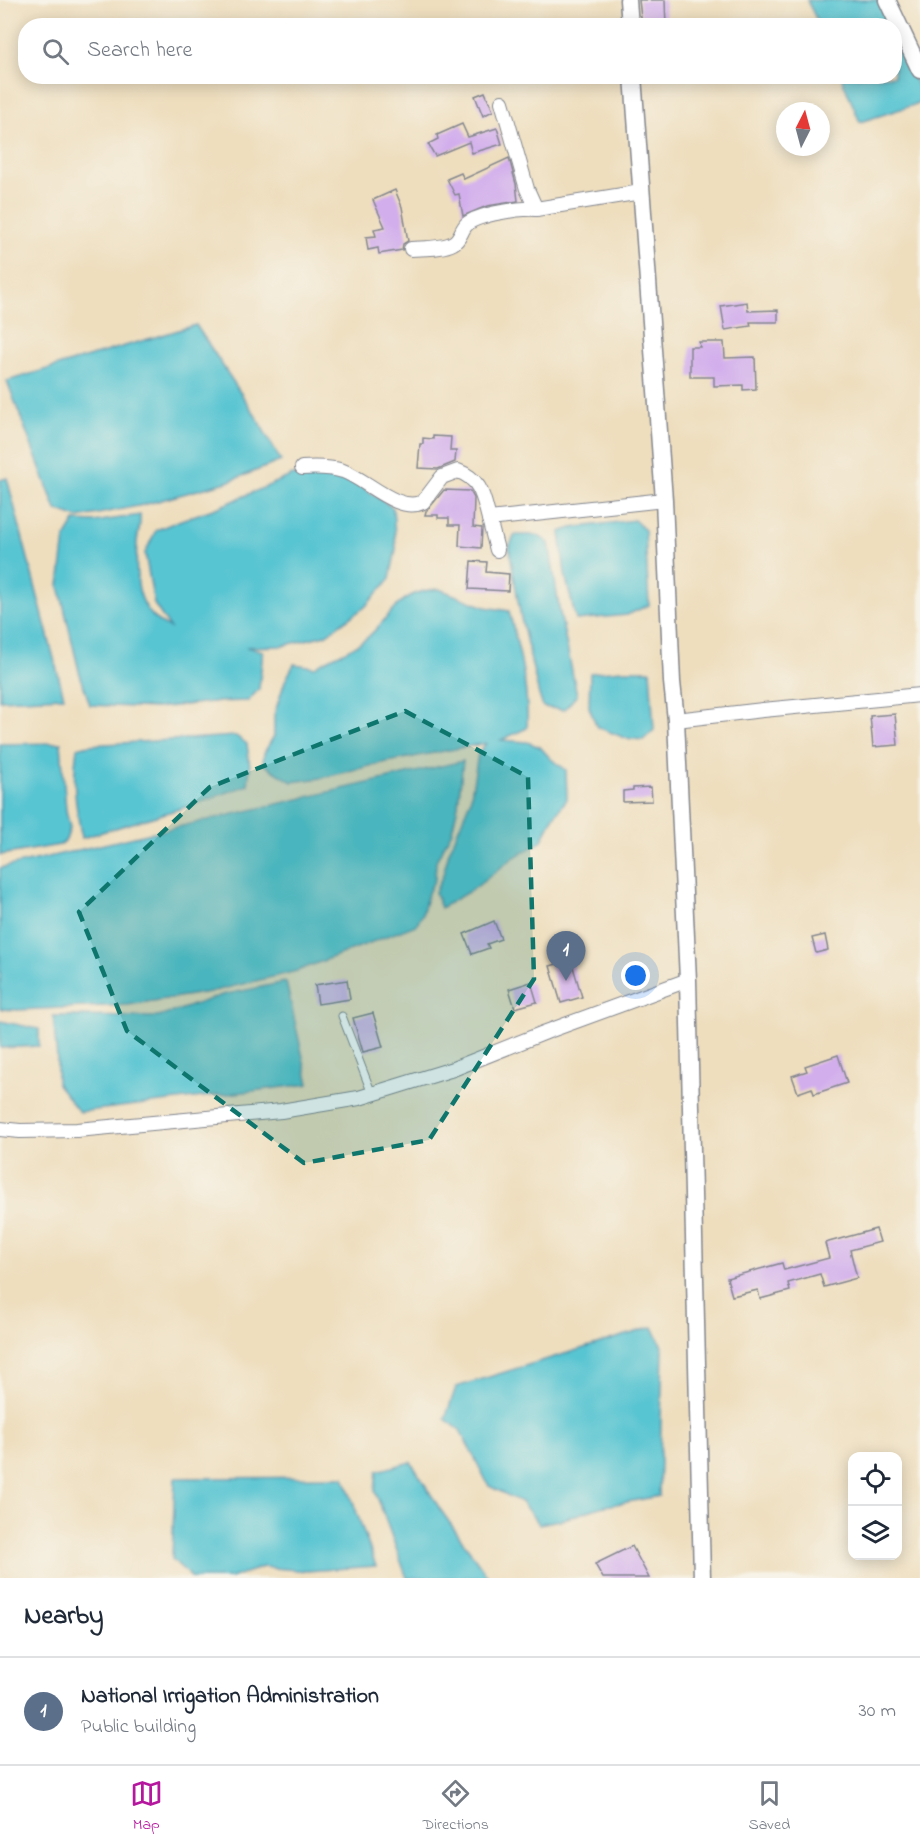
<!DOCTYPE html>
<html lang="en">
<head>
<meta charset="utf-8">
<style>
	body { margin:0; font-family:"Indie Flower",sans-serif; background:#f6f6f7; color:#1f2937 }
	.controls { position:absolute; right:18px; bottom:18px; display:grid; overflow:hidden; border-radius:12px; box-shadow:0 3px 15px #0003 }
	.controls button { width:54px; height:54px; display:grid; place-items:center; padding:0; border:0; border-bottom:2px solid #e0e1e3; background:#fff; color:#1f2937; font:30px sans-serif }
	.compass { position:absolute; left:776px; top:102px; width:54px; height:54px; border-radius:50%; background:#fff; box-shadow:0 3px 15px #0003; rotate:6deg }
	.you { position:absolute; left:636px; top:976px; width:21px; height:21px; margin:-15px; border:4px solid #fff; border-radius:50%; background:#1a73e8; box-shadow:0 0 0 9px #1a73e833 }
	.badge { display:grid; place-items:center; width:39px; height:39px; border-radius:50%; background:#b5179e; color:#fff; font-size:20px; font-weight:700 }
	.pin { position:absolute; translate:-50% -50px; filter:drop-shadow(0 2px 3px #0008) }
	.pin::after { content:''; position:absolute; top:32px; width:21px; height:18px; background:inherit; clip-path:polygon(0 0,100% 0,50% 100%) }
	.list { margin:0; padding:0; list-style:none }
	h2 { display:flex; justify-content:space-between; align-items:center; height:78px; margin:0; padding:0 24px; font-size:26px }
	h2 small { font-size:20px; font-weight:400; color:#747a83 }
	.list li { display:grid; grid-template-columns:39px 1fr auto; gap:18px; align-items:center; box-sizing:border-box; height:108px; padding:0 24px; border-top:2px solid #e0e1e3 }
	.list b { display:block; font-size:22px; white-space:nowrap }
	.list p { margin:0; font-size:20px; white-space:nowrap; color:#747a83 }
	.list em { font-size:20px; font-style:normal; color:#747a83 }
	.icon { flex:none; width:33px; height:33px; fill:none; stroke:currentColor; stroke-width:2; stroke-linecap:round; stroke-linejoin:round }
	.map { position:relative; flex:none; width:920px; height:1578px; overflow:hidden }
	.search { position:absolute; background:#fff; box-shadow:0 3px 15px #0003; left:18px; right:18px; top:18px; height:66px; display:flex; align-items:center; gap:15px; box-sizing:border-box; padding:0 21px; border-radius:24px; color:#747a83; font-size:22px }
	.sheet { height:186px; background:#fff }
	nav { display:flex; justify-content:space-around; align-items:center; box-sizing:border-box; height:84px; border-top:2px solid #e0e1e3; background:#fff; font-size:16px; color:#747a83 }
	nav a { display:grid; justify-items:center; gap:3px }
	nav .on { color:#b5179e }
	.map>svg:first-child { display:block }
	.water { fill:#59c5d2; stroke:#3a7a98; stroke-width:1.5 }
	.building { fill:#d2aeec }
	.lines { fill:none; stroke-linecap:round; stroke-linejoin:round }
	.service-casing { stroke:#84868e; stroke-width:9 }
	.minor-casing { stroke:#84868e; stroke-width:16 }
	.tertiary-casing { stroke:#84868e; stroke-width:19 }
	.service { stroke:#fff; stroke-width:7 }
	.minor { stroke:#fff; stroke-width:14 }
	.tertiary { stroke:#fff; stroke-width:16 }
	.marked { fill:#0f766e; fill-opacity:0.2; stroke:#0f766e; stroke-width:4.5; stroke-dasharray:12 8; stroke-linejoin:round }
</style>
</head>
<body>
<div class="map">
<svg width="920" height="1578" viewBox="0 0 920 1578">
	<rect width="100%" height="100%" fill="#f7f3e8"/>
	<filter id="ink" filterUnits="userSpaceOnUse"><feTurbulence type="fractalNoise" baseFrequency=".0167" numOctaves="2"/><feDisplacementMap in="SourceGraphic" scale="12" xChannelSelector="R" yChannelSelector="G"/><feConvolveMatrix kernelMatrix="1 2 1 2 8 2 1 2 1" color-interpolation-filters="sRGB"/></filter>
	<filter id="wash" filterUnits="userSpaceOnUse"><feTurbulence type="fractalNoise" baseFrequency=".008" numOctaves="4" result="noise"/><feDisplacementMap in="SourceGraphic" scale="24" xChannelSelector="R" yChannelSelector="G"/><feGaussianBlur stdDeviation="1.35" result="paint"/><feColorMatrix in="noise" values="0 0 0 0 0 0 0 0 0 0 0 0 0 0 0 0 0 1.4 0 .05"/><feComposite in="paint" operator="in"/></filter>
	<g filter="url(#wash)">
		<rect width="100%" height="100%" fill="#eedebe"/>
		<!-- water -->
		<g class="water">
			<path d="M807 0H879L892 25H819Z"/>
			<path d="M895 31 920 93V103L860 122 841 77 894 76Z"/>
			<path d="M196 325 255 415 281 461 227 482 143 505 78 518 56 510 7 381Z"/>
			<path d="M326 472 359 485 393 508 396 549 390 579 365 607 325 635 282 646 246 647 263 651 259 689 248 701 212 702 157 708 90 705 79 671 59 586 65 538 75 521 94 522 140 515C141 526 138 532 137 542 135 575 135 613 170 628L154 604 145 553 156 530 181 520 219 507 293 475Z"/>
			<path d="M7 478 64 697 0 700V480Z"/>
			<path d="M634 520 645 530 649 605 627 615 576 620 565 574 560 532 572 528Z"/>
			<path d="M515 535H537L549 543 560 613 577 695 564 710 543 707 539 695 521 618 509 547Z"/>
			<path d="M439 589 485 607 509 611C519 649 529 689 527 728L501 740 527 742 540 747 551 759 566 770 567 799 553 818 541 842 513 858 475 888 441 908 435 892 443 875 449 852 470 801 478 754 486 743 382 763 321 778 292 782 263 764 264 753 274 736V715L285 681 294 664 315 667C332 655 354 650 368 637 396 612 396 592 439 589Z"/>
			<path d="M622 670H650L654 730 643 740 625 738 597 727 589 707 590 673Z"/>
			<path d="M236 736 247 744 250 767 248 785 186 807 82 838C75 806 72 780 77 748L89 745Z"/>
			<path d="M61 743 66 810 70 828 66 840 60 845 0 855V744Z"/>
			<path d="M463 761 458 805 452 831 436 861 435 879 428 893 422 915 416 925 297 971 210 992 128 1005 17 1010 0 1009V868Z"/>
			<path d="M286 982 309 1084 79 1112 57 1084V1058L53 1016 159 1017 222 995Z"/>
			<path d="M0 1021 39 1029V1046L0 1048Z"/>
			<path d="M653 1327 663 1349 659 1496 600 1507 564 1519 539 1524 521 1502 489 1486 460 1430 445 1419 456 1387Z"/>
			<path d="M411 1462 440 1509 489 1578H407L375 1491 377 1471Z"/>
			<path d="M344 1477 376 1566 307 1571 263 1567 230 1578H192L172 1559 175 1478Z"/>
		</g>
		<g id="blocks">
			<!-- building -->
			<g class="building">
				<path d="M639 0H665L666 26H642Z"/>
				<path d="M485 92 493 111 483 116 475 96Z"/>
				<path d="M462 124 468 137 497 128 502 144 472 153 469 142 435 156 428 144 438 139 437 135Z"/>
				<path d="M509 158 516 184 518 201 487 206 463 216 459 194 455 195 447 179 461 173 464 179Z"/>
				<path d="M395 190 402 207 408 241 403 244 402 250 379 254 378 248 368 250 366 237 376 236 374 229 385 227 373 200Z"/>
				<path d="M747 302 748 311 778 310V322H750L751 326 725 330 721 306Z"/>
				<path d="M699 342H724L725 358 755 357 756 389 743 390V385L714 386V377H690V347H700Z"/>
				<path d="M433 436 451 437 450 451H456L455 462 438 469 418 468 420 444H423V438L433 439Z"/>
				<path d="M444 490 470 491 474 498 473 527 482 528 481 548 459 546 460 525H449V518H438V515H425L426 511 430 507Z"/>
				<path d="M471 561 487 562 486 572 509 574 508 591 469 589Z"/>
				<path d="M895 714 898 745 873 747 870 716Z"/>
				<path d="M651 787 652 801 623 802V791L633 790V788Z"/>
				<path d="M494 921 501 939 487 944 489 948 472 954 464 934Z"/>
				<path d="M825 935 828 950 816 953 812 938Z"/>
				<path d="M571 960 582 997 561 1003 550 966Z"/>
				<path d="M347 980 350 999 318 1004 315 985Z"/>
				<path d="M531 982 537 1002 515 1008 509 989Z"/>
				<path d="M373 1013 383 1047 363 1052 353 1018Z"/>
				<path d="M838 1055 847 1083 814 1094 812 1088 798 1093 792 1076 807 1071 805 1066Z"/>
				<path d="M876 1229 880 1242 850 1250 857 1278 824 1287 820 1274 788 1283 790 1291 760 1299 758 1290 732 1296 727 1278 782 1263 784 1270 829 1258 825 1243Z"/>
				<path d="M632 1546 649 1578H603L595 1564Z"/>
			</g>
		</g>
	</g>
	<g filter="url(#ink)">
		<use href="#blocks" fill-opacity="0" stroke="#84868e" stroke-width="1.5"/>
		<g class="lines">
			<defs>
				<path id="service" d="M342 1016 372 1094"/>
				<g id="minor">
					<path d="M502 102 527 189 536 209"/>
					<path d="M411 249C424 248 442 249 453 243 461 239 461 229 467 224 478 214 521 208 536 209L641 192"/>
					<path d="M302 468C316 467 329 467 343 471 366 479 398 514 423 502L442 477 458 471C482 480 483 497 489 519L664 500"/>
					<path d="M489 519 497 550"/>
					<path d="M676 720 763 710 920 695"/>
					<path d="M0 1129 20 1131 77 1130 281 1111 359 1098 453 1069 546 1032 688 980"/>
				</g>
				<g id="tertiary">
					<path d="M628 0 630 26"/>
					<path d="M887 0 920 70"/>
					<path d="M633 76 664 500 672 682 676 720 688 980 702 1578"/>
				</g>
			</defs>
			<!-- service casing -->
			<use href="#service" class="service-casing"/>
			<!-- minor casing -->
			<use href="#minor" class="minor-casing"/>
			<!-- tertiary casing -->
			<use href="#tertiary" class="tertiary-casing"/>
			<!-- service -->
			<use href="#service" class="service"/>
			<!-- minor -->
			<use href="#minor" class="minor"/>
			<!-- tertiary -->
			<use href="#tertiary" class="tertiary"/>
		</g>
	</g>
	<!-- marked area -->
	<path class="marked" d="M405 711 528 777 534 979 429 1140 304 1163 127 1031 79 912 210 787Z"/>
</svg>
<div class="controls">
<button><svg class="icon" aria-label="locate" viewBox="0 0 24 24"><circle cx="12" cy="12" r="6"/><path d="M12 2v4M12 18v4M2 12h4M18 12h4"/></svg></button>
<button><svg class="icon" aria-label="layers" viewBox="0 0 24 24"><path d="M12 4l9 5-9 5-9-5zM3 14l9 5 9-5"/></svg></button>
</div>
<svg class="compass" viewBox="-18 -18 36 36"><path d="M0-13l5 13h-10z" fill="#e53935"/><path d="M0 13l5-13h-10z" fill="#747a83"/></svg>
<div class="you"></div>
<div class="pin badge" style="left:566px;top:981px;background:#5c6f8a">1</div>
<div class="search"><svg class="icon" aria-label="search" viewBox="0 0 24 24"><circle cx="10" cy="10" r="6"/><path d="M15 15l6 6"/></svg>Search here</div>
</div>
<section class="sheet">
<h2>Nearby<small></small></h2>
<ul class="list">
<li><span class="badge" style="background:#5c6f8a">1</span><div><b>National Irrigation Administration</b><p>Public building</p></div><em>30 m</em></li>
</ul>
</section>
<nav>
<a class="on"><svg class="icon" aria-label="map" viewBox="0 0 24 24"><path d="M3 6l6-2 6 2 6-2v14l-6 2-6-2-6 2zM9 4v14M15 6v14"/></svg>Map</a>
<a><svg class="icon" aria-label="directions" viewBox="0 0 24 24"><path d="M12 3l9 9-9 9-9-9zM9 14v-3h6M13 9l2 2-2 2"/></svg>Directions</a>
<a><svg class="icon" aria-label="saved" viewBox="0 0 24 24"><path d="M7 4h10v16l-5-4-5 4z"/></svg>Saved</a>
</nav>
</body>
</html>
